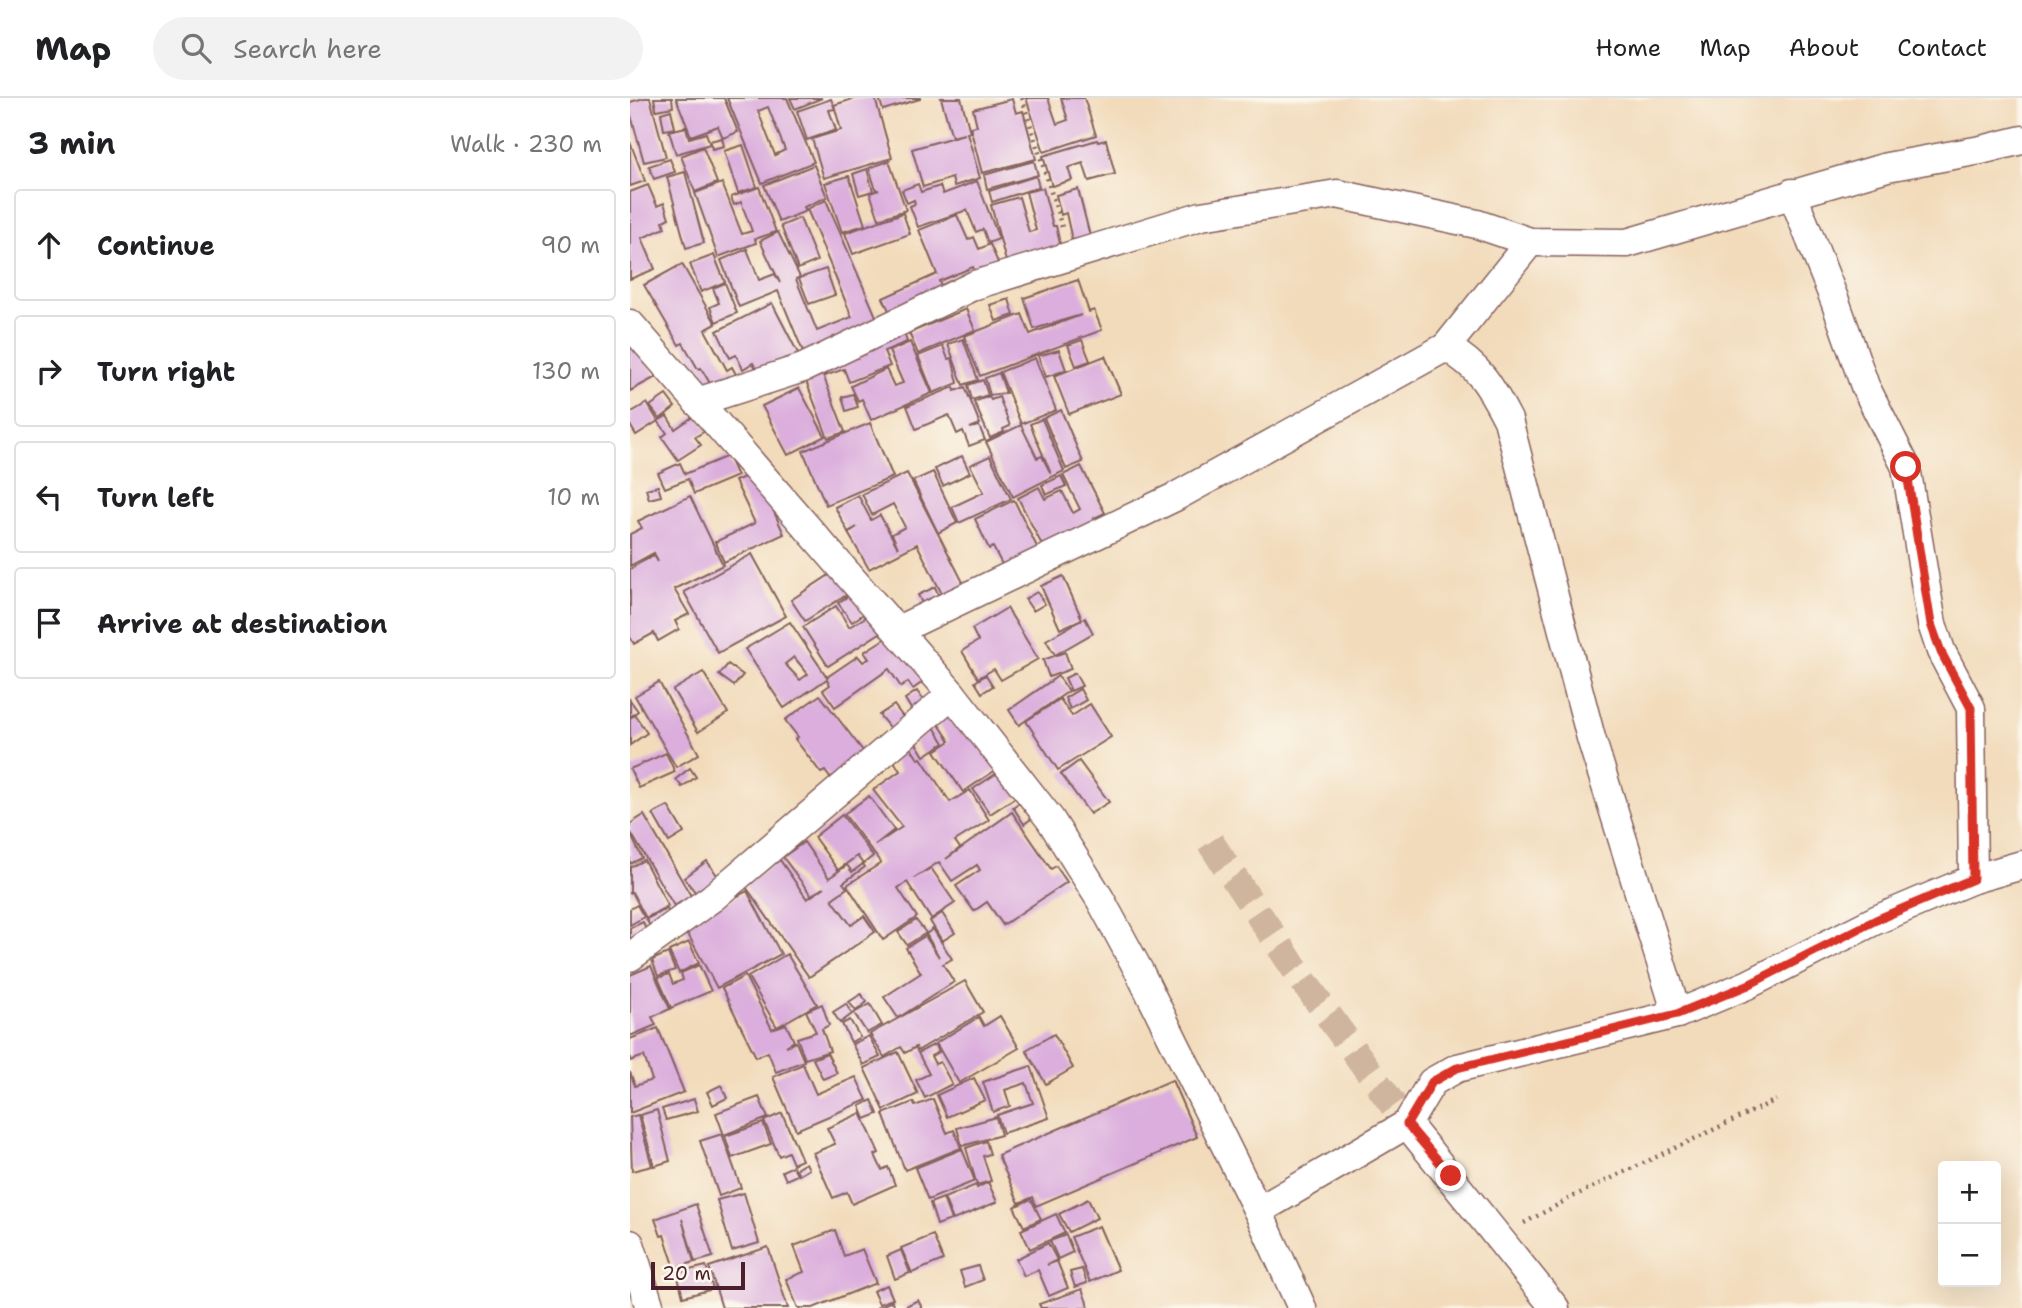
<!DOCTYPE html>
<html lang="en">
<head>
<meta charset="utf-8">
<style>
	body { margin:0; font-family:"Shantell Sans",sans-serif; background:#f2f2f2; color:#202124 }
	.controls { position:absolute; right:21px; bottom:21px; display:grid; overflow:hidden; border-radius:7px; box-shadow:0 7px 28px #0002 }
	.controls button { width:63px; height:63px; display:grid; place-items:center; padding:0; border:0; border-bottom:2px solid #e0e0e0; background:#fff; color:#202124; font:35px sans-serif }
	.scale { position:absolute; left:21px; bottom:18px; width:94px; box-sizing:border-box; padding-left:7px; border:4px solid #4a1f2b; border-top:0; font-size:19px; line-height:24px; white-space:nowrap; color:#4a1f2b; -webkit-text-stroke:5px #fbf7ec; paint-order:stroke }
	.stop { position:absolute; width:21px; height:21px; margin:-16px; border:5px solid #d93025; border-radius:50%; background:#fff }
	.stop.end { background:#d93025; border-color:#fff; box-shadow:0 2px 7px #0008 }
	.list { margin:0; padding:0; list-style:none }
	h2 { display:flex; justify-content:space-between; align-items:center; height:91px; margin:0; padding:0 28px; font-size:30px }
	h2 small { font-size:23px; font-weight:400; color:#757577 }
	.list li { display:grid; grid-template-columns:46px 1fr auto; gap:21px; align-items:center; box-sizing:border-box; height:112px; margin:0 14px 14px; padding:0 14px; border:2px solid #e0e0e0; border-radius:7px }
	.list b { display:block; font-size:26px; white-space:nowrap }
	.list em { font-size:23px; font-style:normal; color:#757577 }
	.icon { flex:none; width:38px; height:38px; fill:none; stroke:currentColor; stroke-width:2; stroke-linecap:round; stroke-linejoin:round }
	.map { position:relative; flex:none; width:1392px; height:1210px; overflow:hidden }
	header { display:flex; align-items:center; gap:42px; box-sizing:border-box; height:98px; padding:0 35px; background:#fff; border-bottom:2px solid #e0e0e0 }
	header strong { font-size:33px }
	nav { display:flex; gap:38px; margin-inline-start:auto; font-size:24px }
	.search { width:490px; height:63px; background:#f2f2f2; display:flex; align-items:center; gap:18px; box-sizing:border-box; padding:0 24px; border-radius:38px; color:#757577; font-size:26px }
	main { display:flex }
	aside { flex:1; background:#fff }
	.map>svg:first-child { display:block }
	.building { fill:#dbaedd; fill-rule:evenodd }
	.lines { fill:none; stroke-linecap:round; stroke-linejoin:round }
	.minor-tunnel { stroke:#d0b59e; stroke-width:28; stroke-dasharray:28 14; stroke-linecap:butt }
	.minor-casing { stroke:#85615d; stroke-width:31 }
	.path { stroke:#85615d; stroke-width:4.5; stroke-dasharray:2 5; stroke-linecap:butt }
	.minor { stroke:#fff; stroke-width:28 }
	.route { stroke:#d93025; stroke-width:9 }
</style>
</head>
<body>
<header>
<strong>Map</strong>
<div class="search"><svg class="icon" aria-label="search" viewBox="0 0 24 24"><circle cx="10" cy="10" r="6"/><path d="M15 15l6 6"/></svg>Search here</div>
<nav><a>Home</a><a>Map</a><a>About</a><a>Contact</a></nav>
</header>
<main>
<aside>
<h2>3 min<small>Walk · 230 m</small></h2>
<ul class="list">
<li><svg class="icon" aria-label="ahead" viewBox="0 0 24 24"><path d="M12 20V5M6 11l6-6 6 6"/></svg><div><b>Continue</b></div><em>90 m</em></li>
<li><svg class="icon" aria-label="right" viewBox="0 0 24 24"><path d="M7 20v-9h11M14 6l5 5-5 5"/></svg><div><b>Turn right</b></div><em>130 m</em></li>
<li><svg class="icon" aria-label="left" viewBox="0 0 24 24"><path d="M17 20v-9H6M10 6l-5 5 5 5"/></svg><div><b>Turn left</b></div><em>10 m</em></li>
<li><svg class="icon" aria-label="arrive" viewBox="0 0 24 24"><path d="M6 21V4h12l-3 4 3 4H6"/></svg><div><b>Arrive at destination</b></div></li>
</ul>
</aside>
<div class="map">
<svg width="1392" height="1210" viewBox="0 0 1392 1210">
	<rect width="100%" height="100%" fill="#fbf7ec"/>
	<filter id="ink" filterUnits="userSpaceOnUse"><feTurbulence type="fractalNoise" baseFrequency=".0143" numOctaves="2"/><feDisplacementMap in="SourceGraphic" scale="14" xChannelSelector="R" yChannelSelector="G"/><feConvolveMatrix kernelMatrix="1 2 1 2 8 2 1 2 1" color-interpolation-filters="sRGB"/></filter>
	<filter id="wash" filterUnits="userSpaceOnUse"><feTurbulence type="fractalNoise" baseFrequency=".00686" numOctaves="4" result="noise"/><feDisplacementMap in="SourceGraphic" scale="28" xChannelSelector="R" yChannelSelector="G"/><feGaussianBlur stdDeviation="1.57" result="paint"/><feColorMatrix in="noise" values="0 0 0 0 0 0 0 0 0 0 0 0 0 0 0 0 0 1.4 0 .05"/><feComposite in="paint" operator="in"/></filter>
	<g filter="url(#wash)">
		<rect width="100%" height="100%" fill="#f2dbbb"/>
		<g id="blocks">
			<!-- building -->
			<g class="building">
				<path d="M14 0H20L36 59 14 64 0 14V4Z"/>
				<path d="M24 0H42L43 9 26 12Z"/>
				<path d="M46 0H94L108 34 93 40 88 28 61 38Z"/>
				<path d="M97 0H157L184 64 132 85ZM138 9 155 52 145 57 128 13Z"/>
				<path d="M160 0H192L165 11Z"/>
				<path d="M226 0H245L262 60 194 80 182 41 211 32 204 7Z"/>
				<path d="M249 0H290V1L253 12Z"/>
				<path d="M311 0H331L340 34 337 35 350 80 324 88 322 80 293 89 282 51 334 36 322 39Z"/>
				<path d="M396 0H418L427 26 438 22 431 0H454L466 37 414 54Z"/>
				<path d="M201 1 205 11 199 12 206 32 177 42 167 13Z"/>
				<path d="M382 1 386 15 393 13 406 61 352 75 340 29 347 28 343 11Z"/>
				<path d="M41 12 45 30 34 32 31 15Z"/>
				<path d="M56 29 59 40 76 35 80 46 46 56 39 33Z"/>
				<path d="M92 40 94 48 82 51 80 43Z"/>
				<path d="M467 42 468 44 476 42 485 76 459 83 453 65 438 70 442 82 422 88 413 58Z"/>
				<path d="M0 44 15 83 0 88Z"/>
				<path d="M113 47 127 89 108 95 94 53Z"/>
				<path d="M73 49 87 85 65 94 51 58Z"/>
				<path d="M40 61 45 74 24 81 19 68Z"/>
				<path d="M259 63 276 112 249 121 240 95 249 92H246L239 70Z"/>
				<path d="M404 63 408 77 357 91 354 77Z"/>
				<path d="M184 67 197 99 174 109 176 113 149 124 134 87Z"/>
				<path d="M237 71 243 93 229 97 223 76Z"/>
				<path d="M55 74 74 145 56 150 37 79Z"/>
				<path d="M219 78 235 127 212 134 195 85Z"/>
				<path d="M406 78 409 89 362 104 359 93Z"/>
				<path d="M347 83 369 141 358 145 353 131 346 134 337 112 288 129 280 108 285 106 284 102 277 105 272 92 288 86 291 94 310 88 313 96Z"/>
				<path d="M92 85 112 136 122 133 111 104 104 107 101 99 129 89 146 134 125 141 126 145 88 159 65 95Z"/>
				<path d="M18 87 27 108 34 105 39 120 33 123 35 130 12 140 25 171 0 181V94Z"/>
				<path d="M413 90 423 128H426L433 159 378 171 361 107 389 99 399 134 406 132 396 94Z"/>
				<path d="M448 91 460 138 442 142 436 115 431 117 426 97Z"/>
				<path d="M196 102 251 230 176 261 148 193 109 209 91 162 117 151 129 182 145 176 150 185 130 143 148 134 170 179 166 181 187 233 222 219 177 111Z"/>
				<path d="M273 115 280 136 223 156 215 135Z"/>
				<path d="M327 117 338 142 344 139 349 151 360 146 369 167 346 176 343 169 309 183 316 200 264 223 253 200 307 176 289 132Z"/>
				<path d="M170 120 187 163 168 171 151 128Z"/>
				<path d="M84 157 95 184 71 194 60 166Z"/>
				<path d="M52 166 86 226 75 232 97 272 102 269 109 282 95 290 91 281 81 287 71 270 68 271 53 245 49 247 14 187Z"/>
				<path d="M196 171 205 197 179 206 169 180Z"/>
				<path d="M448 182 459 214 464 212 472 232 350 278 334 238 392 216 400 236 451 217 404 231 394 200Z"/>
				<path d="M95 185 107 215 86 224 80 209 89 205 83 190Z"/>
				<path d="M379 201 384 217 366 223 360 207Z"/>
				<path d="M142 205 171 261 128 274 123 265 113 271 106 257 100 260 87 233Z"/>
				<path d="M336 211 345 232 288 256 279 235Z"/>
				<path d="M273 232 277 244 254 253 260 268 219 284 214 271 195 278 194 274Z"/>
				<path d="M6 241 26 279 0 293V244Z"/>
				<path d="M333 241 348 282 333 287 318 246Z"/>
				<path d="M452 242 460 263 446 268 438 247Z"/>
				<path d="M280 244 302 295 241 322 232 301 228 303 221 288 256 271 264 288 273 285 259 253Z"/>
				<path d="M313 248 318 261 322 260 328 285 303 295 288 258Z"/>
				<path d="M429 252 436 272 416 279 408 258Z"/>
				<path d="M475 258 491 296 439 316 424 278Z"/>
				<path d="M405 260 426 312 391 326 370 274Z"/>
				<path d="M369 275 376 295 360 297 355 280Z"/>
				<path d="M193 277 215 334 198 340 176 283Z"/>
				<path d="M353 282 358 297 342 302 338 287Z"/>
				<path d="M324 289 325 293 335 289 350 326 340 330 349 328 355 342 339 348 333 333 327 336 319 317 286 331 277 308Z"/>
				<path d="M169 290 195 338 158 357 132 308Z"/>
				<path d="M223 296 228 309 216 313 212 299Z"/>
				<path d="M36 297 45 309 30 321 20 308Z"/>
				<path d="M359 298 361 302 369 299 380 328 373 331 374 334 360 340 344 304Z"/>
				<path d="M17 305 28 323 6 337 0 327V315Z"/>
				<path d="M431 312 453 364 436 371 414 320Z"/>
				<path d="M67 316 77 332 65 339 71 347 48 362 32 339 37 335 28 323 37 318 45 331Z"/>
				<path d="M412 321 434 373 383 399 356 344 391 327 407 360 412 358 421 376 400 326Z"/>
				<path d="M240 325 263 379 196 407 173 353Z"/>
				<path d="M98 358 107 378 64 396 58 381 35 390 28 375 50 365 55 376Z"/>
				<path d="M332 358 340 375 313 388 305 371Z"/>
				<path d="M360 358 381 401 329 425 322 409 354 394 340 367Z"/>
				<path d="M451 368 475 415 464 420 466 426 413 449 388 400 409 389 415 401 432 393 443 415 450 411 433 377Z"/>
				<path d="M126 374 154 436 94 464 85 444 125 425 105 383Z"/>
				<path d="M303 374 327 425 308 435 283 383Z"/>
				<path d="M277 375 337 492 315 502 287 446 239 471 218 435 227 429 218 434 205 409 228 397 241 422 250 417 268 450 262 436 275 429 263 406 242 417 232 396Z"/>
				<path d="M431 378 436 388 416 397 412 387Z"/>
				<path d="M28 388 31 398 19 401 16 391Z"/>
				<path d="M60 398 93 467 44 491 59 516 45 523 49 531 28 543 24 535 4 546 0 539V471L24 457 28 464 24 455 0 468V436L12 430 8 423Z"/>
				<path d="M384 402 411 457 376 474 363 449 359 451 345 421Z"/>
				<path d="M122 456 156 518 88 555 54 494Z"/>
				<path d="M207 472 221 494 175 523 161 502Z"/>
				<path d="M433 478 452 521 430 531 411 488Z"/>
				<path d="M305 489 312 505 296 513 288 497Z"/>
				<path d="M407 494 415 506 403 513 395 501Z"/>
				<path d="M221 496 235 515 222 524 208 505Z"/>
				<path d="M206 508 219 529 241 516 253 533 198 568 173 529Z"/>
				<path d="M377 510 408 561 371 582 364 571 348 580 332 553 348 543 342 531Z"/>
				<path d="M455 520 463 535 425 557 416 542Z"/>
				<path d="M160 524 197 579 228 558 233 564 239 561 234 554 262 536 294 583 283 591 278 584 271 589 259 571 205 609 193 592 200 587 197 581 154 610 115 551ZM164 559 178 576 170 582 155 566Z"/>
				<path d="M435 554 441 571 419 579 413 562Z"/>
				<path d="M98 566 113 577 104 588 89 577Z"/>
				<path d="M73 574 98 615 68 634 43 592Z"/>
				<path d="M445 575 452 588 441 593 435 580Z"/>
				<path d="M356 577 363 588 352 595 345 584Z"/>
				<path d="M428 578 439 593 389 627 379 612Z"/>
				<path d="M29 584 69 656 46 669 5 598Z"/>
				<path d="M450 591 456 602 440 611 435 600Z"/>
				<path d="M287 593 296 606 283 614 275 601Z"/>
				<path d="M190 597 240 662 206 688 195 673 191 675 165 641 168 639 155 622Z"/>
				<path d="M430 601 442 618 460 606 481 639 428 672 396 623Z"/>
				<path d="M0 602 8 613 0 619Z"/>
				<path d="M264 607 276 623 262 633 249 617Z"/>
				<path d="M329 611 370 669 333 694 305 653 320 643 308 625Z"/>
				<path d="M5 617 17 635 0 647V620Z"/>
				<path d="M304 629 314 645 294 658 284 642Z"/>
				<path d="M275 641 288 661 291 660 320 704 340 692 359 722 325 743 330 750 316 761 382 714 421 771 426 768 437 784 373 827 357 804 344 813 326 788 350 772 347 767 322 783 309 764 284 780 301 770 325 805 301 821 277 784 268 790 287 819 253 842 217 787 251 765 214 716 239 698 264 732 245 747 272 729 243 692 270 673 257 652Z"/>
				<path d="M36 655 45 674 9 690 0 671Z"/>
				<path d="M449 663 479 704 460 716 431 676Z"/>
				<path d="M60 670 66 679 52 689 46 681Z"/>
				<path d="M375 670 392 695 360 716 343 691Z"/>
				<path d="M390 704 401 721 394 726 383 709Z"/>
				<path d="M38 708 54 735 39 744 23 716Z"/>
				<path d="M14 717 61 798 44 808 0 733V726Z"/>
				<path d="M212 717 243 758 233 766 227 758 208 772 184 739Z"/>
				<path d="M0 735 12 760 0 766Z"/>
				<path d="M174 744 199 780 217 767 222 774 233 766 235 769 213 785 217 790 202 801 221 827 234 818 245 834 179 879 114 786 150 762 177 801 195 789 181 797 153 759Z"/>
				<path d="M14 762 38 808 16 820 2 794 0 795V769Z"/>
				<path d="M77 763 89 780 66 795 54 780Z"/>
				<path d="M117 793 151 856 87 890 53 827Z"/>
				<path d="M7 807 14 819 0 827V811Z"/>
				<path d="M37 811 44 824 24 835 16 821Z"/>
				<path d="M312 815 325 835 312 843 300 823Z"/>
				<path d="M286 822 296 835 277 847 268 834Z"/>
				<path d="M13 824 21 842 0 851V830Z"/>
				<path d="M303 831 322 861 313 866 324 884 268 920 254 899 291 875 276 850 295 838 309 859 296 836Z"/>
				<path d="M59 844 69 865 49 875 39 853Z"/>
				<path d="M38 855 45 872 28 878 22 862Z"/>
				<path d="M157 856 187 906 147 929 118 879Z"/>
				<path d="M69 867 81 893 41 910 28 880 39 876 43 886 53 882 51 875Z"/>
				<path d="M21 868 40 911 22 919 26 927 0 938V877Z"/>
				<path d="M115 878 142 931 156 926 164 943 156 948 166 944 174 963 146 974 138 954 126 959 92 890Z"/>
				<path d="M335 883 353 914 287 953 286 949 275 955 271 949 254 959 240 936Z"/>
				<path d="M231 896 237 904 226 913 219 904Z"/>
				<path d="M192 906 199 927 192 931 200 953 175 961 167 940 186 934 176 913Z"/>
				<path d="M216 906 222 916 210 925 203 914Z"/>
				<path d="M240 906 252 927 237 935 224 915Z"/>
				<path d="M370 918 389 950 329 985 306 945 349 919 354 928Z"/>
				<path d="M220 922 230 939 221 944 212 926Z"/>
				<path d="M28 930 54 994 0 1015V974L5 988 22 982 14 958 0 963V941Z"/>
				<path d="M424 936 443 970 416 986 396 952Z"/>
				<path d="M239 938 250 959 233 967 222 946Z"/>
				<path d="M305 946 309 954 301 958 305 966 310 964 322 986 295 1000 286 982 299 976 288 955Z"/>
				<path d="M268 954 288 996 254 1012 234 970Z"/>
				<path d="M197 955 207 975 193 981 183 961Z"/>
				<path d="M173 966 186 996 226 979 237 1002 166 1032 143 979Z"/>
				<path d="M401 968 419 1020 373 1035 367 1017 403 1005 396 985 375 992 380 1008 363 1014 353 984Z"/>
				<path d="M344 980 355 1002 317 1019 307 997Z"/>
				<path d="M542 982 567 1039 406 1108 403 1099 389 1105 368 1057Z"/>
				<path d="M91 987 97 1000 83 1007 77 994Z"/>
				<path d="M129 999 138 1020 94 1037 86 1015Z"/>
				<path d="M64 1001 68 1013 36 1022 32 1011Z"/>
				<path d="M303 1001 317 1035 324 1032 331 1050 275 1072 253 1016 283 1004 285 1008Z"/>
				<path d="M242 1002 248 1016 235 1021 230 1008Z"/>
				<path d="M27 1012 40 1063 24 1068 10 1017Z"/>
				<path d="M152 1015 172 1062 163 1066 158 1054 149 1058 134 1023Z"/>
				<path d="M231 1015 249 1055 245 1057 252 1072 258 1069 265 1087 222 1106 217 1094 203 1100 183 1055 205 1046 197 1030Z"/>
				<path d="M8 1017 22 1068 2 1073 0 1019Z"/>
				<path d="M366 1019 371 1037 332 1048 327 1030Z"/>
				<path d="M133 1025 141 1046 102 1060 95 1038Z"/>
				<path d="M92 1036 111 1090 89 1098 70 1043Z"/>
				<path d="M356 1043 360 1056 353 1058 361 1083 347 1087 336 1050Z"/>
				<path d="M332 1051 345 1083 298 1102 285 1070Z"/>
				<path d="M176 1065 179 1071 169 1077 166 1071Z"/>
				<path d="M163 1068 167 1077 156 1082 152 1073Z"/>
				<path d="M358 1084 367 1104 323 1122 314 1100 346 1087 347 1090Z"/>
				<path d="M114 1095 129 1145 102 1153 87 1102Z"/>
				<path d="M313 1100 321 1122 307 1127 300 1105Z"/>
				<path d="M401 1101 411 1121 394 1129 384 1109Z"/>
				<path d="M458 1101 467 1120 439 1134 429 1116Z"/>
				<path d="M66 1106 83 1159 65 1164 52 1121 64 1164 45 1170 34 1137 31 1138 25 1121Z"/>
				<path d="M426 1116 435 1135 400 1151 391 1132Z"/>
				<path d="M469 1128 488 1172 460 1184 441 1139Z"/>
				<path d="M205 1132 214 1158 232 1151 246 1185 183 1210H168L156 1181 174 1174 164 1148Z"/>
				<path d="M303 1137 313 1162 282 1175 271 1150Z"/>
				<path d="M436 1137 443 1154 428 1161 420 1143Z"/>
				<path d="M418 1145 427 1162 417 1167 427 1163 438 1190 419 1198 408 1172 394 1178 386 1161Z"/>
				<path d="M138 1149 158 1210H92L79 1169Z"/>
				<path d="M271 1152 280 1175 265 1181 257 1158Z"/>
				<path d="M76 1168 83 1191 53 1199 47 1175Z"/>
				<path d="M348 1168 353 1182 335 1189 330 1173Z"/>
				<path d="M452 1171 457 1185 445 1189 440 1174Z"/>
				<path d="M257 1187 263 1201 249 1206 243 1193Z"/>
				<path d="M452 1191 459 1210H411L409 1206Z"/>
				<path d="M288 1202 292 1210H272Z"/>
				<path d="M262 1203 264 1210H246Z"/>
			</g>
		</g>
	</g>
	<g filter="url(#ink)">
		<use href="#blocks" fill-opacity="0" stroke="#85615d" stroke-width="2"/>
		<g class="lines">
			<!-- minor-tunnel -->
			<path class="minor-tunnel" d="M580 744 669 877 777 1026"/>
			<defs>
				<g id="minor">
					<path d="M1162 95 1205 203 1235 288 1276 369 1302 526 1311 553 1341 610 1343 781"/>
					<path d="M0 226 322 596 420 721 470 801 510 875 628 1113 672 1210"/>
					<path d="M816 249C850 269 860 287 878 322L961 640 1047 916"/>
					<path d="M67 304 173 270 345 187 571 118 707 96 847 126 900 144 997 145 1257 69 1351 52 1392 42"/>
					<path d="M268 532 545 399 816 249 900 144"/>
					<path d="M0 859 82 800 322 596"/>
					<path d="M777 1026 925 1210"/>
					<path d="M628 1113 777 1026 802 984 827 970 1047 916 1117 887 1246 822 1293 802 1343 781 1392 767"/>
					<path d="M0 1146 20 1210"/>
				</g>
			</defs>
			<!-- minor casing -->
			<use href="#minor" class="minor-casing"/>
			<!-- path -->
			<g class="path">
				<path d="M392 0 432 129"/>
				<path d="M894 1125 946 1097 1146 1002"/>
			</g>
			<!-- minor -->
			<use href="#minor" class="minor"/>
		</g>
	</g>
	<g class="lines" filter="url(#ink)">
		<!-- route -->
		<path class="route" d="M821 1078 777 1026 802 984 827 970 1047 916 1118 887 1246 822 1343 781 1341 610 1311 554 1301 526 1276 369"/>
	</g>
</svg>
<div class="controls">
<button>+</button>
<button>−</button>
</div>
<div class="scale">20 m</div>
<div class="stop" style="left:1276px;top:369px"></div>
<div class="stop end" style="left:821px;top:1078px"></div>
</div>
</main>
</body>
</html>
